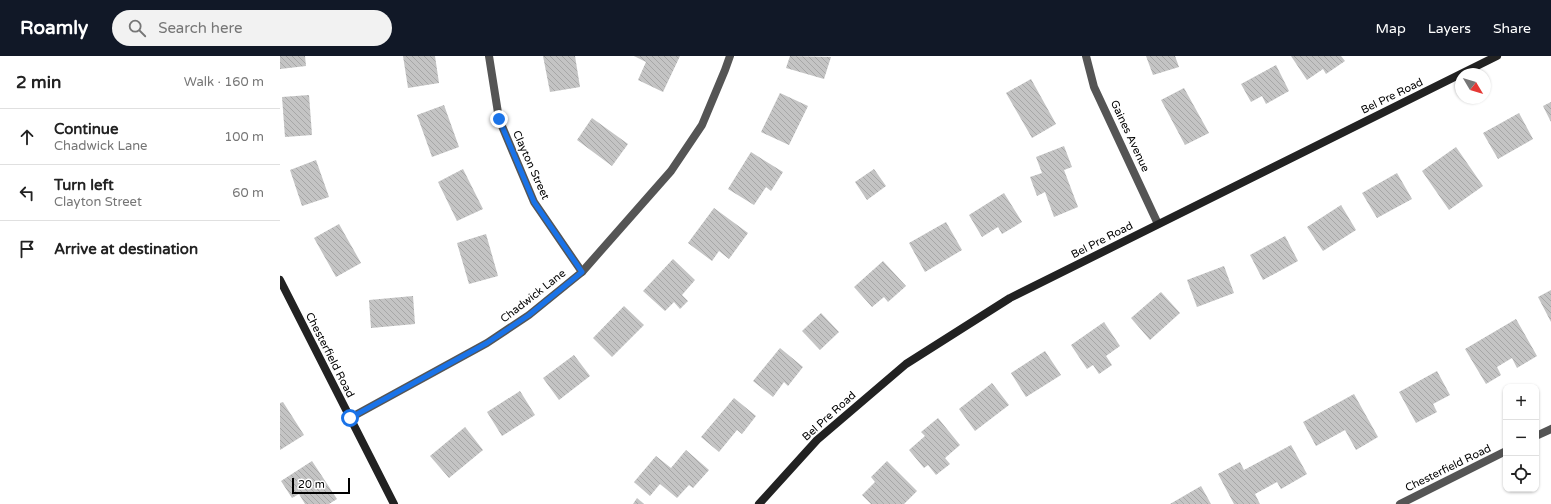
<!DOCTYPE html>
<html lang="en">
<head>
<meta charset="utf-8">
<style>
	body { margin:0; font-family:"Varela Round",sans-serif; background:#f2f2f2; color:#222 }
	.controls { position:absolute; right:12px; bottom:12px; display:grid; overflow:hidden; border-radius:8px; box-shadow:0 1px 3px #0004 }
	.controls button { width:36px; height:36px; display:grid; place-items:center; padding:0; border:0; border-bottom:1px solid #e0e0e0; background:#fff; color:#222; font:20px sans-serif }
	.compass { position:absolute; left:1175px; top:12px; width:36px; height:36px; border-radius:50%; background:#fff; box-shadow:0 1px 3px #0004; rotate:128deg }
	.scale { position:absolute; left:12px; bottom:10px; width:58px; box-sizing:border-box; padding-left:4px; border:2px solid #000; border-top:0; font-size:11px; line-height:14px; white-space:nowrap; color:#000; -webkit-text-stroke:3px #fff; paint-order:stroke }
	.stop { position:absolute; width:12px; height:12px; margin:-9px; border:3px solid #1a73e8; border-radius:50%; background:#fff }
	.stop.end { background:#1a73e8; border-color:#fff; box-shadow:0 1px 4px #0008 }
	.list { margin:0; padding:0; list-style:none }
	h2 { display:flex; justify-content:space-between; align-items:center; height:52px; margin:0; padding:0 16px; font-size:17px }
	h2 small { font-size:13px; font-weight:400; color:#767676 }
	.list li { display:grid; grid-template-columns:26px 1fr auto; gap:12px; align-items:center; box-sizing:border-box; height:56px; padding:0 16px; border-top:1px solid #e0e0e0 }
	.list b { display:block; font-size:15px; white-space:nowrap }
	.list p { margin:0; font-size:13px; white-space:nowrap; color:#767676 }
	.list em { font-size:13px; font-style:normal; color:#767676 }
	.icon { flex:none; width:22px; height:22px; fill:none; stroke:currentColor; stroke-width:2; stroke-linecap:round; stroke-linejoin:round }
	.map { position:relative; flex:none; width:1271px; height:448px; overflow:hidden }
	header { display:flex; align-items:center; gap:24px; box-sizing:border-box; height:56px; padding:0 20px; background:#111827; color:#fff }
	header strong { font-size:19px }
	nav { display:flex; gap:22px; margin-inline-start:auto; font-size:14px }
	.search { width:280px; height:36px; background:#f2f2f2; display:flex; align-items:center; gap:10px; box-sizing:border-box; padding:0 14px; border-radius:22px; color:#767676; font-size:15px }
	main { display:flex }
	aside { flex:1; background:#fff }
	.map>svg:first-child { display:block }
	.building { fill:url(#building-back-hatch) }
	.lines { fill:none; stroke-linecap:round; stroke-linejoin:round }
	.street { stroke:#555; stroke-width:8 }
	.secondary { stroke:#222; stroke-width:8 }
	.route { stroke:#1a73e8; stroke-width:5 }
	.labels { text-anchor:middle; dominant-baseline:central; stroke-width:3; stroke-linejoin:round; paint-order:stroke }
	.street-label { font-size:11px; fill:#000; stroke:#fff }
</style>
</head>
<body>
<header>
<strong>Roamly</strong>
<div class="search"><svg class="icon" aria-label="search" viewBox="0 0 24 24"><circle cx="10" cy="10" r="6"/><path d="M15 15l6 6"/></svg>Search here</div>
<nav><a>Map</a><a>Layers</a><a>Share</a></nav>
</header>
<main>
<aside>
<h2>2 min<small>Walk · 160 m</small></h2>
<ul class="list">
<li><svg class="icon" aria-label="ahead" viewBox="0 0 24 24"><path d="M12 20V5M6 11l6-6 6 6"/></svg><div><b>Continue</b><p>Chadwick Lane</p></div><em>100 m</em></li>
<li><svg class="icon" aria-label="left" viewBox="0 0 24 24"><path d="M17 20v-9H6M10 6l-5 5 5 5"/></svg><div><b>Turn left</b><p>Clayton Street</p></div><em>60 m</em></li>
<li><svg class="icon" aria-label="arrive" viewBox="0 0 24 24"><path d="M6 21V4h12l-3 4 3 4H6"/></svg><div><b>Arrive at destination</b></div></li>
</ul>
</aside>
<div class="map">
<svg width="1271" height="448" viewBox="0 0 1271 448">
	<defs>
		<pattern id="building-back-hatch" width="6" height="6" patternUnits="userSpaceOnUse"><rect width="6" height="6" fill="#c4c4c4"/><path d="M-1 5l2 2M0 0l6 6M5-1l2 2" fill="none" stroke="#a7a7a7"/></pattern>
	</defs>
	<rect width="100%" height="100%" fill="#fff"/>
	<!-- building -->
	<g class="building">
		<path d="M0 0H25L26 10 0 13Z"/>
		<path d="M123 0H155L159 27 128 32Z"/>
		<path d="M263 0H295L300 31 270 36Z"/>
		<path d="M354 0H400L383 36 358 24 366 6Z"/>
		<path d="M510 0 551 1 544 23 506 12Z"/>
		<path d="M866 0H895L899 11 873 19Z"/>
		<path d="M1011 0H1061L1065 5 1046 18 1043 13 1027 24Z"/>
		<path d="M996 9 1009 35 986 48 982 40 971 46 961 28Z"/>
		<path d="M751 23 776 68 752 82 726 37Z"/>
		<path d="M904 32 929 77 905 89 881 44Z"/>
		<path d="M500 37 528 50 509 89 481 76Z"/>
		<path d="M29 39 32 79 5 81 2 41Z"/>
		<path d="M1271 46V66L1263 50Z"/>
		<path d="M164 49 179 91 152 101 137 59Z"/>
		<path d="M1239 57 1253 83 1218 103 1203 77Z"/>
		<path d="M312 62 348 88 332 110 297 84Z"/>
		<path d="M784 90 792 111 784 114 798 151 774 161 765 136 757 140 750 121 762 117 756 101Z"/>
		<path d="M1176 91 1203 130 1169 154 1142 115Z"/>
		<path d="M471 96 503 116 491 135 486 131 474 149 448 133Z"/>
		<path d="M36 104 49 141 22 150 10 114Z"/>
		<path d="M183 113 203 153 177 165 158 126Z"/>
		<path d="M594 113 606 130 587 144 575 126Z"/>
		<path d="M1117 117 1132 143 1097 162 1082 137Z"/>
		<path d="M724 137 742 166 722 178 718 171 702 181 689 159Z"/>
		<path d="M1061 149 1076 174 1043 195 1027 171Z"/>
		<path d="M434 152 468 177 449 203 439 195 432 205 408 187Z"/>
		<path d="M666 166 682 194 645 216 629 187Z"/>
		<path d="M59 168 81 207 56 221 34 182Z"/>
		<path d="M206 178 218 220 189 228 177 187Z"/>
		<path d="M1005 180 1018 205 983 224 970 199Z"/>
		<path d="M393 203 415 224 402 239 408 245 400 253 394 246 385 255 363 235Z"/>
		<path d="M603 205 626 230 608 246 604 241 592 251 574 231Z"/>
		<path d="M944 210 954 237 917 251 907 224Z"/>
		<path d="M1271 234V266L1258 241Z"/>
		<path d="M881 236 900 257 870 284 851 262Z"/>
		<path d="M133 240 135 268 91 272 89 244Z"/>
		<path d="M344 250 364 269 332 301 313 282Z"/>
		<path d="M541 257 559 276 540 294 522 275Z"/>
		<path d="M1236 263 1257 300 1237 312 1232 302 1217 311 1221 319 1206 328 1185 293Z"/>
		<path d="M824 266 840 290 826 300 832 309 819 318 813 309 807 313 791 289Z"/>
		<path d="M500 292 523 311 508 330 504 326 493 341 473 325Z"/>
		<path d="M765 295 781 319 746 341 731 317Z"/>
		<path d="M294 299 310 320 279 344 263 322Z"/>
		<path d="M1157 315 1170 339 1153 348 1157 356 1136 367 1119 336Z"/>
		<path d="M712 327 729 349 695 375 679 353Z"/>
		<path d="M240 335 255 359 222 380 207 356Z"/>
		<path d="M1074 338 1098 381 1076 394 1065 374 1036 390 1023 366Z"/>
		<path d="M454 342 476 360 462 378 457 374 439 396 421 381Z"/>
		<path d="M3 346 24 379 0 394V347Z"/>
		<path d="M658 362 680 389 665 402 670 408 656 419 648 409 644 412 629 394 645 380 641 376Z"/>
		<path d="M185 371 203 394 169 422 150 400Z"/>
		<path d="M1011 389 1027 418 1001 433 997 426 975 438 980 448H954L938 418 960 406 964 414Z"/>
		<path d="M406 394 429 414 413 432 409 429 397 442 380 428 370 440 354 426 376 400 391 412Z"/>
		<path d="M32 405 57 443 49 448H25L19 438 12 442 1 425Z"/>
		<path d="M607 405 637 435 624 448H591L582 439 595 426 591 421Z"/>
		<path d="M921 430 931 448H890Z"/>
		<path d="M357 442 364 448H353Z"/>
	</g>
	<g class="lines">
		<!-- street -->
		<g class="street">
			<path d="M209 0 219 63 254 146 302 216"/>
			<path d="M806 0 814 31 878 168"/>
			<path d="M70 362 207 287 249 259 302 216 391 115 422 69 445 14 450 0"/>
			<path d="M1256 380 1271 373"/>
			<path d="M1120 448 1226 395"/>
		</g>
		<!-- secondary -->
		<g class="secondary">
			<path d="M0 224 114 448"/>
			<path d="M479 448 537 384 626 308 730 242 1217 0"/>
		</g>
	</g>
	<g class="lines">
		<!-- route -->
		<path class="route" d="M70 362 207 287 249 259 302 216 254 146 219 63"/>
	</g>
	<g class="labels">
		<!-- street labels -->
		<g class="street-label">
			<text transform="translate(1112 40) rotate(-26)">Bel Pre Road</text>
			<text transform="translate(850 80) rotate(65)">Gaines Avenue</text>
			<text transform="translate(251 109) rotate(66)">Clayton Street</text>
			<text transform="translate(822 184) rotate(-27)">Bel Pre Road</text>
			<text transform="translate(253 240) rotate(-38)">Chadwick Lane</text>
			<text transform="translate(50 299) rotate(63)">Chesterfield Road</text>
			<text transform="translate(549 360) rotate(-42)">Bel Pre Road</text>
			<text transform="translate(1168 412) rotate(-26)">Chesterfield Road</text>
		</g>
	</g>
</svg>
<div class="controls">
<button>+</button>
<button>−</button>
<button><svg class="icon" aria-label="locate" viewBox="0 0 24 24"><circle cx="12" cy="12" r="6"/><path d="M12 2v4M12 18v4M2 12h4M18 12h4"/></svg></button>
</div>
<svg class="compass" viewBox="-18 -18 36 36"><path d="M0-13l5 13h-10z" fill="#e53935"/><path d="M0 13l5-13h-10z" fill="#767676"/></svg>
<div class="scale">20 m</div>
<div class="stop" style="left:70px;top:362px"></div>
<div class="stop end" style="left:219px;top:63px"></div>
</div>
</main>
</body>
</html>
